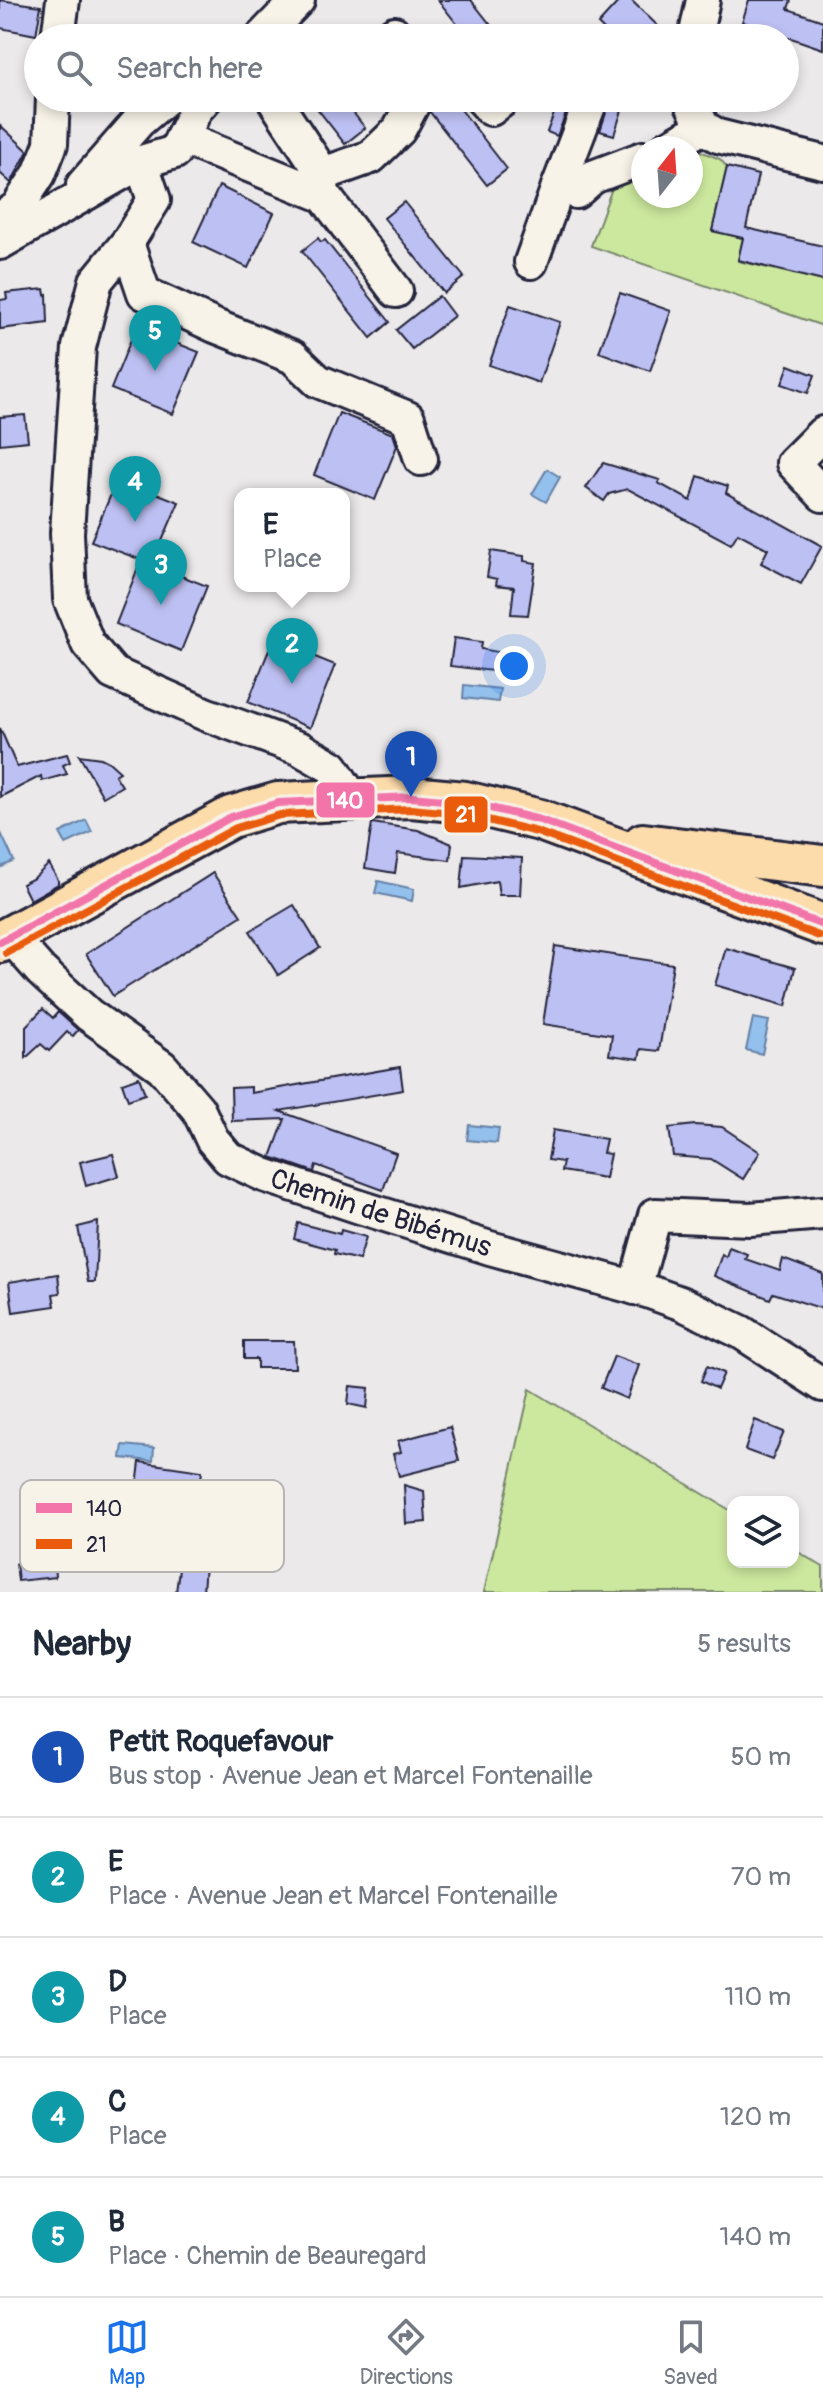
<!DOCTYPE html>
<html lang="en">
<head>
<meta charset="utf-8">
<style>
	body { margin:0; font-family:Pangolin,sans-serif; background:#f2f2f3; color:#1f2937 }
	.controls { position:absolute; right:24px; bottom:24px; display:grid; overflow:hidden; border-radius:16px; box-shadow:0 4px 12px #0003 }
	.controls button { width:72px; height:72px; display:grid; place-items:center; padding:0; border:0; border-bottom:2px solid #e0e1e3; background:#fff; color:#1f2937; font:40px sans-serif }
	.compass { position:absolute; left:631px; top:136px; width:72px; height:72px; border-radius:50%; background:#fff; box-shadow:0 4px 12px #0003; rotate:17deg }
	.you { position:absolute; left:514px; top:666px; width:28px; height:28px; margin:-20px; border:6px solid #fff; border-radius:50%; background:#1a73e8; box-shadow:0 0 0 12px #1a73e833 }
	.badge { display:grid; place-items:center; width:52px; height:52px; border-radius:50%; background:#1a73e8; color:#fff; font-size:26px; font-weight:700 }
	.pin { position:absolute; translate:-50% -66px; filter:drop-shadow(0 2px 4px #0008) }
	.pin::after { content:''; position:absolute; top:42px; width:28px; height:24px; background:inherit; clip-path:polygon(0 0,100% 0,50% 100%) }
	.popup { position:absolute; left:234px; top:488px; width:116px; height:104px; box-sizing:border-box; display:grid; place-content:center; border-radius:16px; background:#fff; filter:drop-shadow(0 2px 6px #0005); font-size:26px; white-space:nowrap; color:#747a83 }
	.popup b { font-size:30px; color:#1f2937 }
	.popup::after { content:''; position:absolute; left:50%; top:100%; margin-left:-16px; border:16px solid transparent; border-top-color:#fff }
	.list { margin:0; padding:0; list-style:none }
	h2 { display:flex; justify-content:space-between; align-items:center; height:104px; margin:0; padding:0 32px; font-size:34px }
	h2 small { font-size:26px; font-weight:400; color:#747a83 }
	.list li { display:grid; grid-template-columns:52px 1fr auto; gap:24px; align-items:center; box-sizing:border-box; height:120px; padding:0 32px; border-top:2px solid #e0e1e3 }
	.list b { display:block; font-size:30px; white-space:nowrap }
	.list p { margin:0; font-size:26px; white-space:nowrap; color:#747a83 }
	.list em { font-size:26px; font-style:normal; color:#747a83 }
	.icon { flex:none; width:44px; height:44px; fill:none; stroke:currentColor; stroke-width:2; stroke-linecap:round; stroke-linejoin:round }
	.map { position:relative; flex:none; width:823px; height:1592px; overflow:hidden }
	.search { position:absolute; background:#fff; box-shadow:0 4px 12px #0003; left:24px; right:24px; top:24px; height:88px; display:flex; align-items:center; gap:20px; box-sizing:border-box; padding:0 28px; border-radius:44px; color:#747a83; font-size:30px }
	.sheet { height:704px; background:#fff }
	nav { display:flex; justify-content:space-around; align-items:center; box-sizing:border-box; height:112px; border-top:2px solid #e0e1e3; background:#fff; font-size:22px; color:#747a83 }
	nav a { display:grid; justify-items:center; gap:4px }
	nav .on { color:#1a73e8 }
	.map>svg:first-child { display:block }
	.green { fill:#cce89e; stroke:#77856c; stroke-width:2 }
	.water { fill:#93c0ed; stroke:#6681a6; stroke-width:2 }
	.building { fill:#bdc0f2; stroke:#22223b; stroke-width:2 }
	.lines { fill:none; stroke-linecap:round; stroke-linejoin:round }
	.minor-casing { stroke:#22223b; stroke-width:38 }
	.major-casing { stroke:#22223b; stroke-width:46 }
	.minor { stroke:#f7f3e8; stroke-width:32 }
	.major { stroke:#fddcac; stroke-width:40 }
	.bus-1-casing { stroke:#f7f3e8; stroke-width:14 }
	.bus-2-casing { stroke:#f7f3e8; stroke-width:14 }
	.bus-1 { stroke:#f274a9; stroke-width:8 }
	.bus-2 { stroke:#ea5b0b; stroke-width:8 }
	.labels { text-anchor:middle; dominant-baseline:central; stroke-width:6; stroke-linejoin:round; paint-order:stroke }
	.street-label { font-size:28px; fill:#22223b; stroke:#f7f3e8 }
	.key { fill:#f7f3e8; stroke:#b7b4b4; stroke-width:2 }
	.key-label { font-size:22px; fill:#22223b }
	.line-badge { stroke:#f7f3e8; stroke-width:3 }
	.badge-label { font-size:22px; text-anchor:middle; font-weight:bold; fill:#fff }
</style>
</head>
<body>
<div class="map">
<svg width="823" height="1592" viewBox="0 0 823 1592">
	<rect width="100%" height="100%" fill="#ebe9ea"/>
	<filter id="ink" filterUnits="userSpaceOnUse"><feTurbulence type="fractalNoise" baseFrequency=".0125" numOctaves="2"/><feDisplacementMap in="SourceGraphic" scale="16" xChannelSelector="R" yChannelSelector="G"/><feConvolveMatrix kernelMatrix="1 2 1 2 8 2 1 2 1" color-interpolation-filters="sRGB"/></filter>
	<g filter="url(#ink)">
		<!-- green -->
		<g class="green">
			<path d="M700 151 720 159 727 167 712 231 743 238 738 261 823 281V326L591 246 615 180 643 170V196H691V154Z"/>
			<path d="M530 1389 733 1512V1562H793V1549L823 1567V1592H484Z"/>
		</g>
		<!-- water -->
		<g class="water">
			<path d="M547 469 560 477 546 502 532 494Z"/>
			<path d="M464 685 500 689 498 702 463 698Z"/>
			<path d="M86 820 92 832 66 844 60 833Z"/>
			<path d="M0 831 14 861 2 867 0 862Z"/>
			<path d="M378 881 414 889 412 901 375 893Z"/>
			<path d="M753 1018 769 1021 762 1054 746 1050Z"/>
			<path d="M469 1125 499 1128 497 1143 467 1140Z"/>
			<path d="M123 1445 154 1448 153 1461 121 1458Z"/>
		</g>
		<!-- building -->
		<g class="building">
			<path d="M0 0 41 6 36 35 0 28Z"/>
			<path d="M438 0H471L501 38H468Z"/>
			<path d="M620 0H631L660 28 651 38H612L598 24Z"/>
			<path d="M749 0H791L788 9 823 21V49L791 38H745L749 24 742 22Z"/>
			<path d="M309 98H342L365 128 345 144Z"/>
			<path d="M435 98H452L507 169 487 185 430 112Z"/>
			<path d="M560 98H572L557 136 547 132Z"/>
			<path d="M611 98H626L614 135 600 131Z"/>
			<path d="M0 125 28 151 11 183 0 173Z"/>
			<path d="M727 167 758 175 746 228 823 246V281L738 260 743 238 712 231Z"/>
			<path d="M219 186 274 213 248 268 193 242Z"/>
			<path d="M404 202 464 277 444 293 384 218Z"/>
			<path d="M318 238 321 242 325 240 390 322 371 338 302 251Z"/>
			<path d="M44 289 45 295 47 294 48 323 0 329V300L7 299 6 293Z"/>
			<path d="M620 293 671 311 650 371 599 352Z"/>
			<path d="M439 296 454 316 412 349 396 330Z"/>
			<path d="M510 305 560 322 539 383 489 365Z"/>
			<path d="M136 327 199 352 173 414 111 389Z"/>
			<path d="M789 365 815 375 808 393 782 384Z"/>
			<path d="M339 413 393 434 397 446 375 500 314 475Z"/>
			<path d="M25 415 28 441 0 444V417Z"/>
			<path d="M603 463 660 480 658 483 691 501 698 476 728 486 726 493 822 546 801 584 761 563 768 549 738 533 731 544 628 489 609 494 604 501 586 488Z"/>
			<path d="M118 478 179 502 152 564 91 541Z"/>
			<path d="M491 551 524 556V561L536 563 528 615 511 614 514 587 496 585 497 579 487 577Z"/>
			<path d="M141 560 207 586 181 651 116 624Z"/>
			<path d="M454 638 482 642 481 649 503 653 500 672 450 666Z"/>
			<path d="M273 640 335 665 310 728 248 702Z"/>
			<path d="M0 728 17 767 67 754 70 762 63 765 67 774 42 781 41 776 0 797Z"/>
			<path d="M79 755 101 758 109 762 120 772 115 775 122 786 103 797Z"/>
			<path d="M372 823 418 830 452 844 450 860 398 853 395 873 365 868Z"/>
			<path d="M464 855 522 858 520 895H499L497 881 461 888Z"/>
			<path d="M49 864 58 880V884L30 900 22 884 34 878Z"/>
			<path d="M213 873 241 916 113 996 86 954Z"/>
			<path d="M294 905 320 948 278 975 250 931Z"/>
			<path d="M555 946 673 964 659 1051 641 1049 639 1059 609 1055 612 1035 543 1024Z"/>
			<path d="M726 948 795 968 786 1006 715 985Z"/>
			<path d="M43 1009 53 1018 58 1012 78 1030 73 1036 67 1032 49 1051 41 1044 26 1058V1026Z"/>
			<path d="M400 1067 403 1090 279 1111 396 1153 383 1190 316 1165 314 1172 271 1157 285 1119 232 1121 231 1088 251 1087V1093Z"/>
			<path d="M139 1077 145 1094 128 1100 122 1083Z"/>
			<path d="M695 1125 722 1127 760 1152 743 1179 711 1159 673 1156 669 1128Z"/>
			<path d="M553 1130 606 1139 603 1153 610 1154 605 1178 561 1171 563 1162 548 1160Z"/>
			<path d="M113 1154 119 1176 86 1186 80 1162Z"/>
			<path d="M98 1222 95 1282H88L78 1227Z"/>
			<path d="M298 1223 340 1234 341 1230 366 1237 359 1260 334 1254 335 1250 294 1239Z"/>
			<path d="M729 1247 747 1254 745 1259 780 1271 783 1259 823 1274V1309L773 1293 770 1299 714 1276 722 1254 726 1257Z"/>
			<path d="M58 1274 60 1293 53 1294 55 1306 13 1312 9 1282Z"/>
			<path d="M244 1341H294L295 1368H257V1359H244Z"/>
			<path d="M614 1356 639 1365 627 1399 601 1388Z"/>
			<path d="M707 1366 724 1373 717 1389 701 1381Z"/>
			<path d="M350 1386 369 1388 367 1408 348 1404Z"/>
			<path d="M755 1420 784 1432 772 1460 745 1450Z"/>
			<path d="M450 1427 459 1461 399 1476 393 1454 401 1452 398 1441Z"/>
			<path d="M140 1462 202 1471 199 1496 137 1487Z"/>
			<path d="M404 1485 424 1491 426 1522 406 1524Z"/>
			<path d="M256 1514 279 1518 275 1542 252 1539Z"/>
			<path d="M68 1523 71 1544 53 1547 55 1577 18 1581 16 1563H23L21 1540 30 1538 29 1527Z"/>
			<path d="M182 1546 206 1549 203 1592H176Z"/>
		</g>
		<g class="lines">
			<defs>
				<g id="minor">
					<path d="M394 33 398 38"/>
					<path d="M58 38 63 0"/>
					<path d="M261 38 298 0"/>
					<path d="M695 38 703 0"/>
					<path d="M481 98 491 109 505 98"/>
					<path d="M689 98 703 127 718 136 823 162"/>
					<path d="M182 138 317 193H322L323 174 274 100"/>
					<path d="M667 148 703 127"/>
					<path d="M141 162 154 200 127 243 96 281 79 347 67 533 70 599 88 644 113 673 205 714 301 749"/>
					<path d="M323 174 371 157 399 130 416 98"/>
					<path d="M83 185 139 121 166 98"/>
					<path d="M558 187 592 98"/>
					<path d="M322 193 396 291"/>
					<path d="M0 219 17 208 39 174 51 144 53 98"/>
					<path d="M0 243 141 162 175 152 196 109 206 98"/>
					<path d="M127 243 144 293 215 326 293 357 318 381 408 418 421 459"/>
					<path d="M531 262 558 187 576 192 593 177 643 158"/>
					<path d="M823 433 793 463 823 495"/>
					<path d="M304 751 332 767 352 798"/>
					<path id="s1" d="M11 937 41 971 89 1015 162 1067 198 1109 212 1139 228 1158 264 1175 360 1207 490 1248 647 1291 683 1304 741 1332 823 1385"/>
					<path d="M635 1288 655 1215 750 1219 823 1213"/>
				</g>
				<g id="major">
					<path d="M643 844 823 866"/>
					<path d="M0 942 231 817 278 803 411 797 465 802 540 820 823 925"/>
				</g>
			</defs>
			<!-- minor casing -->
			<use href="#minor" class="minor-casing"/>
			<!-- major casing -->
			<use href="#major" class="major-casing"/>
			<!-- minor -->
			<use href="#minor" class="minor"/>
			<!-- major -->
			<use href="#major" class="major"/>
			<defs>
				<path id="bus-1" d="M0 942 231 817 278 803 411 797 465 802 540 820 823 925"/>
				<path id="bus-2" d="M6 953 236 828 280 815 411 809 463 814 537 832 819 936"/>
			</defs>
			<!-- bus-1 casing -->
			<use href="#bus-1" class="bus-1-casing"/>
			<!-- bus-2 casing -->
			<use href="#bus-2" class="bus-2-casing"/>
			<!-- bus-1 -->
			<use href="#bus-1" class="bus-1"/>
			<!-- bus-2 -->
			<use href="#bus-2" class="bus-2"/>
		</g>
	</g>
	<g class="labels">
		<!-- street labels -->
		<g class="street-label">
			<text stroke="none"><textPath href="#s1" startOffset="476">Chemin de Bibémus</textPath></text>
		</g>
	</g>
	<!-- legend -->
	<rect x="20" y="1480" width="264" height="92" rx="12" class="key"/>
	<rect x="36" y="1503" width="36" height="10" fill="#f274a9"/>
	<rect x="36" y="1539" width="36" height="10" fill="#ea5b0b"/>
	<g class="key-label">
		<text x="86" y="1516">140</text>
		<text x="86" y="1552">21</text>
	</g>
	<g class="line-badge">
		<rect x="315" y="781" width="61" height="38" rx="8" fill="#f274a9"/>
		<rect x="443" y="795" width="46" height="39" rx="8" fill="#ea5b0b"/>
	</g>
	<g class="badge-label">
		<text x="345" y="808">140</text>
		<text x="466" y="822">21</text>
	</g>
</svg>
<div class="controls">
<button><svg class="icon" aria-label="layers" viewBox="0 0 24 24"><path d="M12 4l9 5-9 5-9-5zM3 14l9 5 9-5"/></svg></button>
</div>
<svg class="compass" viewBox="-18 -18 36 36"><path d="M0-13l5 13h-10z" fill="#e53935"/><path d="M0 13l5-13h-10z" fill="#747a83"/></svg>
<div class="you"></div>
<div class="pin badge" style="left:411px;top:797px;background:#1a4fb4">1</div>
<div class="pin badge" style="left:292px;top:684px;background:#0f9aa8">2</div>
<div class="popup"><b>E</b>Place</div>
<div class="pin badge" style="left:161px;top:605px;background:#0f9aa8">3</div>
<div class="pin badge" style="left:135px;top:522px;background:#0f9aa8">4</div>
<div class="pin badge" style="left:155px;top:371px;background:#0f9aa8">5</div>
<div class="search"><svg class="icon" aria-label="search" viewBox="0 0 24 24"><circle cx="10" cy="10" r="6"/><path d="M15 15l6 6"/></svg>Search here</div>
</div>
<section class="sheet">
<h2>Nearby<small>5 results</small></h2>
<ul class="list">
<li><span class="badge" style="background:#1a4fb4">1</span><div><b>Petit Roquefavour</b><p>Bus stop · Avenue Jean et Marcel Fontenaille</p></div><em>50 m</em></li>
<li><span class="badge" style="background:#0f9aa8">2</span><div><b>E</b><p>Place · Avenue Jean et Marcel Fontenaille</p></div><em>70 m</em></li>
<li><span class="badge" style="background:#0f9aa8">3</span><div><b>D</b><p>Place</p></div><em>110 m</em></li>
<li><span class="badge" style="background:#0f9aa8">4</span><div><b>C</b><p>Place</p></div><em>120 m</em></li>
<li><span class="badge" style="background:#0f9aa8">5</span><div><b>B</b><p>Place · Chemin de Beauregard</p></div><em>140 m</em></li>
</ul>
</section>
<nav>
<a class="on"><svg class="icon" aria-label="map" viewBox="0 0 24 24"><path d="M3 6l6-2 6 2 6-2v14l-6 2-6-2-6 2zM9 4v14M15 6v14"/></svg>Map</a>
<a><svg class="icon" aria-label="directions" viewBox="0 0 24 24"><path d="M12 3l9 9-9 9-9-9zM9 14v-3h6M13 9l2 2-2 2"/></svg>Directions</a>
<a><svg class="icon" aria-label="saved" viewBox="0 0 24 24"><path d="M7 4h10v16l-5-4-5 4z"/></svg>Saved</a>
</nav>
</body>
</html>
